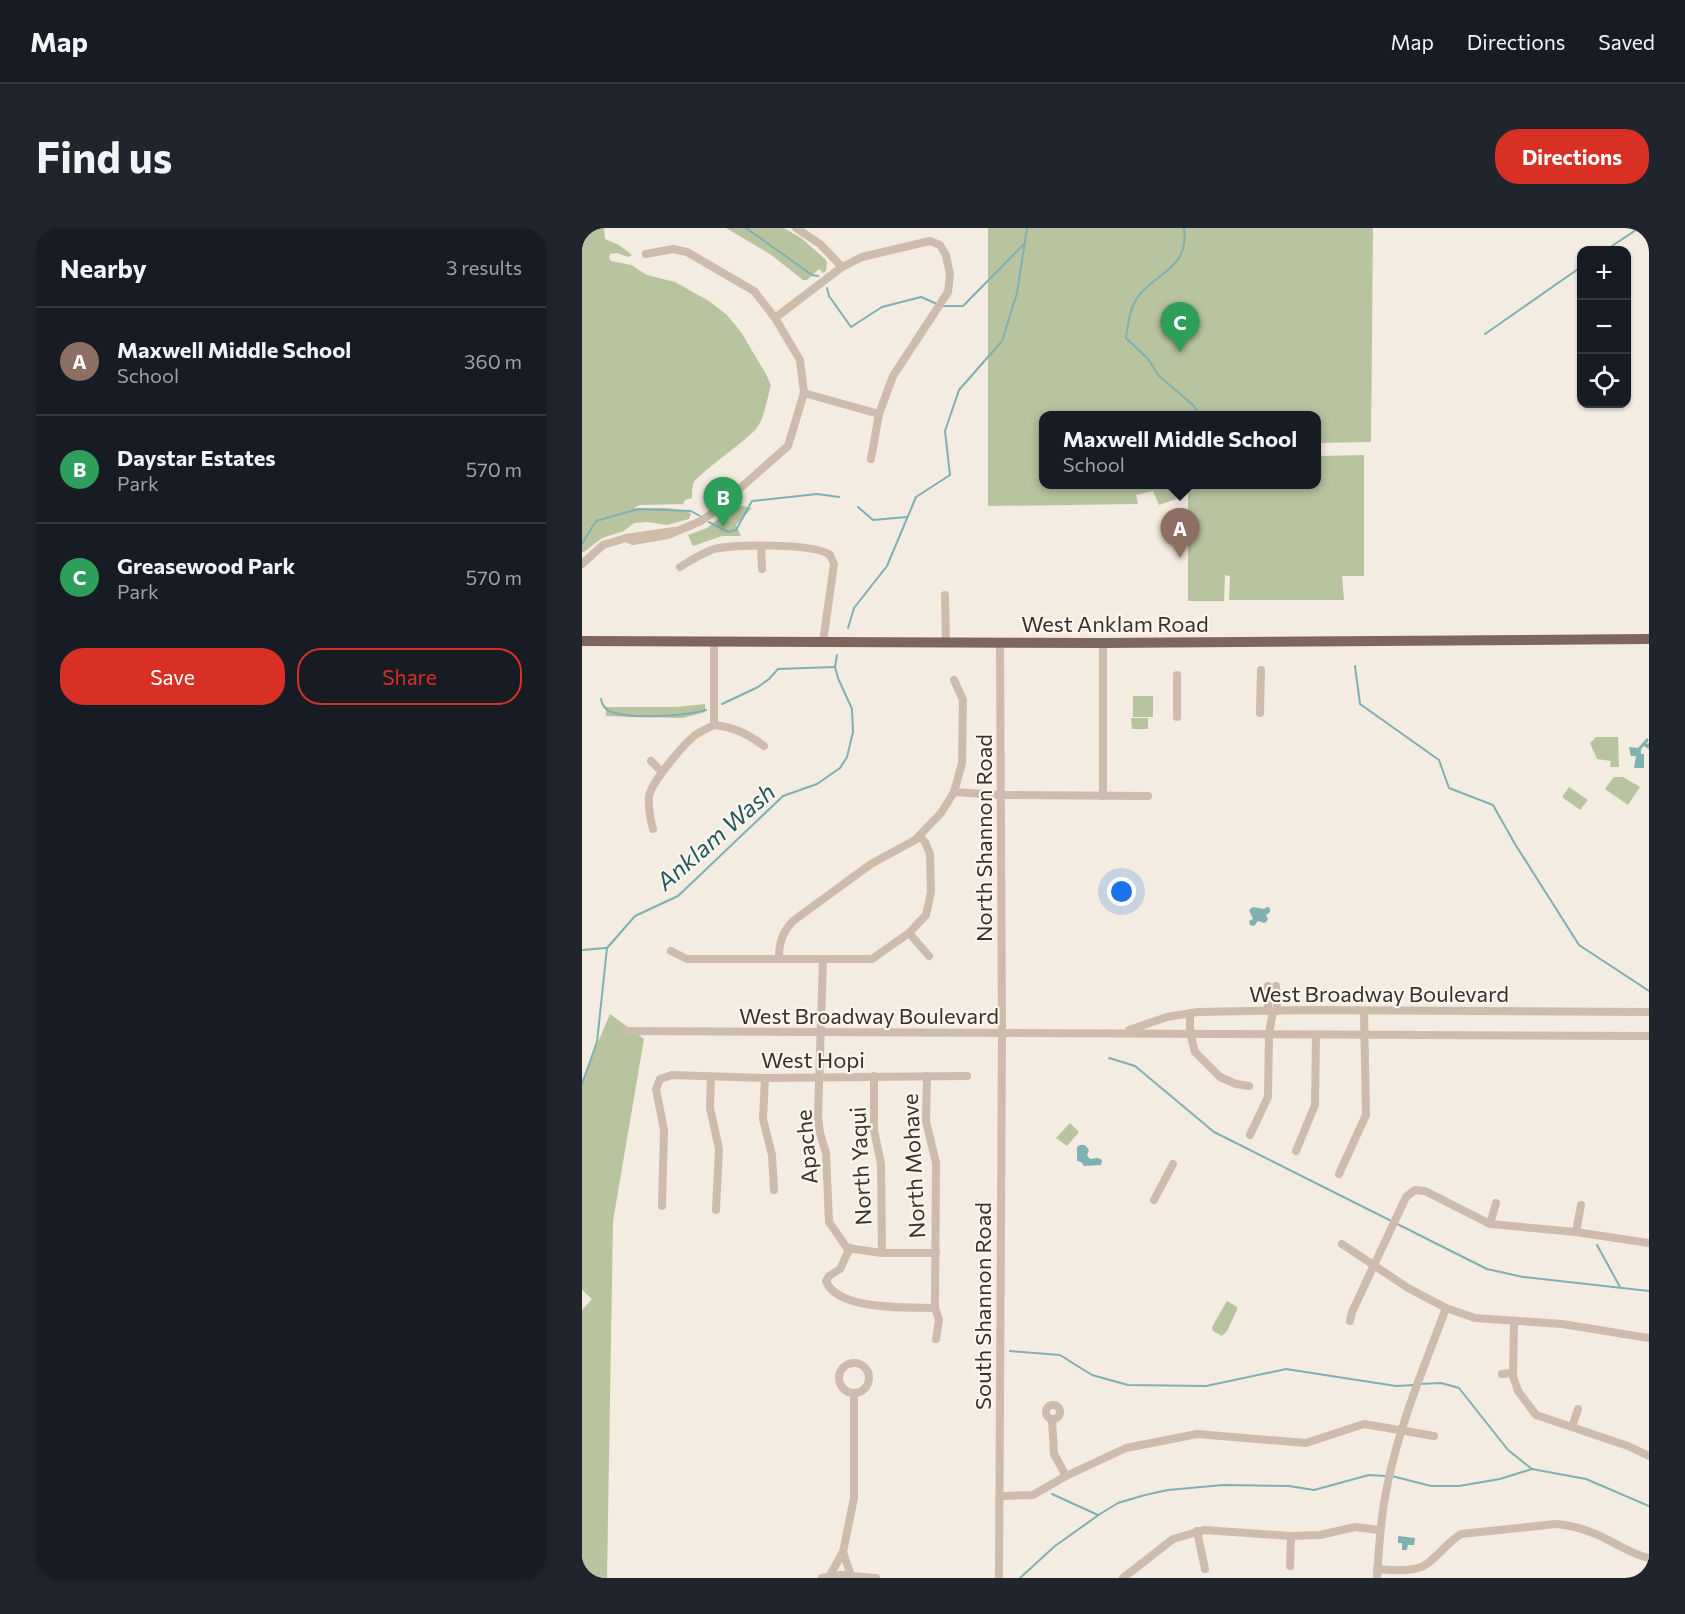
<!DOCTYPE html>
<html lang="en">
<head>
<meta charset="utf-8">
<style>
	body { margin:0; font-family:Commissioner,sans-serif; background:#20242c; color:#f1f3f6 }
	.controls { position:absolute; right:18px; top:18px; display:grid; overflow:hidden; border-radius:12px; box-shadow:0 2px 4px #0004 }
	.controls button { width:54px; height:54px; display:grid; place-items:center; padding:0; border:0; border-bottom:2px solid #363941; background:#171b24; color:#f1f3f6; font:30px sans-serif }
	.you { position:absolute; left:540px; top:664px; width:21px; height:21px; margin:-15px; border:4px solid #fff; border-radius:50%; background:#1a73e8; box-shadow:0 0 0 9px #1a73e833 }
	.badge { display:grid; place-items:center; width:39px; height:39px; border-radius:50%; background:#d93025; color:#fff; font-size:20px; font-weight:700 }
	.pin { position:absolute; translate:-50% -50px; filter:drop-shadow(0 2px 3px #0008) }
	.pin::after { content:''; position:absolute; top:32px; width:21px; height:18px; background:inherit; clip-path:polygon(0 0,100% 0,50% 100%) }
	.popup { position:absolute; left:457px; top:183px; width:282px; height:78px; box-sizing:border-box; display:grid; place-content:center; border-radius:12px; background:#171b24; filter:drop-shadow(0 2px 4px #0005); font-size:20px; white-space:nowrap; color:#9ea1a6 }
	.popup b { font-size:22px; color:#f1f3f6 }
	.popup::after { content:''; position:absolute; left:50%; top:100%; margin-left:-12px; border:12px solid transparent; border-top-color:#171b24 }
	.list { margin:0; padding:0; list-style:none }
	h2 { display:flex; justify-content:space-between; align-items:center; height:78px; margin:0; padding:0 24px; font-size:26px }
	h2 small { font-size:20px; font-weight:400; color:#9ea1a6 }
	.list li { display:grid; grid-template-columns:39px 1fr auto; gap:18px; align-items:center; box-sizing:border-box; height:108px; padding:0 24px; border-top:2px solid #363941 }
	.list b { display:block; font-size:22px; white-space:nowrap }
	.list p { margin:0; font-size:20px; white-space:nowrap; color:#9ea1a6 }
	.list em { font-size:20px; font-style:normal; color:#9ea1a6 }
	.actions { display:flex; gap:12px; padding:18px 24px }
	.actions a { flex:1; padding:14px 0; border:2px solid #d93025; border-radius:24px; text-align:center; font-size:21px; color:#d93025 }
	.actions .main { background:#d93025; color:#fff }
	.icon { flex:none; width:33px; height:33px; fill:none; stroke:currentColor; stroke-width:2; stroke-linecap:round; stroke-linejoin:round }
	.map { position:relative; flex:none; width:1067px; height:1350px; overflow:hidden; border-radius:24px }
	header { display:flex; align-items:center; gap:36px; box-sizing:border-box; height:84px; padding:0 30px; background:#171b24; border-bottom:2px solid #363941 }
	header strong { font-size:28px }
	nav { display:flex; gap:33px; margin-inline-start:auto; font-size:21px }
	.intro { display:flex; align-items:center; justify-content:space-between; box-sizing:border-box; height:144px; padding:0 36px }
	h1 { margin:0; font-size:42px }
	.button { padding:15px 27px; border-radius:24px; background:#d93025; color:#fff; font-size:21px; font-weight:700 }
	main { display:flex; gap:36px; padding:0 36px }
	aside { flex:1; background:#171b24; border-radius:24px; box-shadow:0 2px 4px #0004 }
	.map>svg:first-child { display:block }
	.green { fill:#b8c4a0 }
	.water { fill:#7fb0b2 }
	.lines { fill:none; stroke-linecap:round; stroke-linejoin:round }
	.stream { stroke:#7fb0b2; stroke-width:2 }
	.minor { stroke:#cdbbac; stroke-width:8 }
	.major { stroke:#7d675c; stroke-width:10 }
	.labels { text-anchor:middle; dominant-baseline:central; stroke-width:4.5; stroke-linejoin:round; paint-order:stroke }
	.street-label { font-size:22px; fill:#3b302b; stroke:#fbf5ee }
	.water-label { font-size:24px; font-style:italic; fill:#1f5a5e; stroke:#fbf5ee }
</style>
</head>
<body>
<header>
<strong>Map</strong>
<nav><a>Map</a><a>Directions</a><a>Saved</a></nav>
</header>
<div class="intro"><h1>Find us</h1><a class="button">Directions</a></div>
<main>
<aside>
<h2>Nearby<small>3 results</small></h2>
<ul class="list">
<li><span class="badge" style="background:#8d6e63">A</span><div><b>Maxwell Middle School</b><p>School</p></div><em>360 m</em></li>
<li><span class="badge" style="background:#2e9e5b">B</span><div><b>Daystar Estates</b><p>Park</p></div><em>570 m</em></li>
<li><span class="badge" style="background:#2e9e5b">C</span><div><b>Greasewood Park</b><p>Park</p></div><em>570 m</em></li>
</ul>
<div class="actions"><a class="main">Save</a><a>Share</a></div>
</aside>
<div class="map">
<svg width="1067" height="1350" viewBox="0 0 1067 1350">
	<rect width="100%" height="100%" fill="#f4ebe1"/>
	<!-- green -->
	<g class="green">
		<path d="M0 0H22L23 11 37 17 50 27 46 29 35 25 28 26 27 30 29 33 49 37 65 47 93 54 127 73 145 87 159 104 184 146 189 157C185 171 183 189 174 201 164 213 113 248 111 256 110 260 110 266 110 270L103 272 101 276 58 277 53 279 54 281C73 280 90 278 109 285L107 291 85 297 66 294 52 295 42 303 20 310 2 324H0Z"/>
		<path d="M144 0H202L219 10 243 31 245 35 244 43 241 45 237 41 225 52H221L188 26Z"/>
		<path d="M406 0H791L789 214 735 215 734 188H462V256L592 257 597 270 577 277 571 263 554 267 556 276 406 278Z"/>
		<path d="M782 227V348H760L762 372H647L648 348 643 347 642 373H606V258L604 257 734 256 735 228Z"/>
		<path d="M155 277 170 280 154 297 159 308H140L111 318 106 307 125 300Z"/>
		<rect x="551" y="468" width="20" height="21"/>
		<path d="M123 476V484L101 490 24 488V479H94Z"/>
		<path d="M549 490H566V501H550Z"/>
		<path d="M1014 509H1036L1037 539H1028L1029 533 1015 531 1008 515Z"/>
		<path d="M1032 549H1041L1058 559 1046 577 1023 561Z"/>
		<path d="M987 559 1006 572 998 582 980 569Z"/>
		<path d="M28 786 62 811 31 993 25 1350H0V1082L10 1071 0 1062V852Z"/>
		<path d="M488 895 497 904 485 918 474 910Z"/>
		<path d="M645 1073 655 1079V1082L645 1103 640 1108 631 1103 630 1099Z"/>
	</g>
	<!-- water -->
	<g class="water">
		<path d="M1065 510 1067 512 1064 516 1067 515V521L1062 518 1059 521V526H1062V540H1052L1054 528H1049L1047 519 1056 520Z"/>
		<path d="M671 679 682 681 685 679 688 680V684L684 687 686 691 684 694 682 695 676 693 672 698 668 697 667 693 671 691 667 682Z"/>
		<path d="M498 917H503L507 922 505 927 508 931 516 930 520 932 519 937 502 938 499 934 495 933V919Z"/>
		<path d="M816 1308 833 1310 832 1317H826L825 1322H820V1315H816Z"/>
	</g>
	<g class="lines">
		<!-- stream -->
		<g class="stream">
			<path d="M164 0 230 47 236 48"/>
			<path d="M602 0C607 39 579 42 558 66 548 78 546 95 544 110L566 131 577 148 611 177 618 188"/>
			<path d="M0 14 5 0"/>
			<path d="M1024 22 1057 0"/>
			<path d="M245 60 247 68 269 99 300 79 339 69 355 76"/>
			<path d="M360 78H381L442 16"/>
			<path d="M903 106 999 39"/>
			<path d="M276 279 291 292 325 289"/>
			<path d="M127 294 146 304 154 302 170 273 235 266 257 269"/>
			<path d="M0 316 14 293 56 281 109 283 118 288"/>
			<path d="M266 400 272 380 305 338 334 269 368 247 363 203 377 162 420 113 435 65 445 0"/>
			<path d="M773 438 778 476 857 532 867 560 911 577 933 616 997 717 1067 763"/>
			<path d="M19 471C20 477 22 480 27 483 46 492 104 488 124 482"/>
			<path d="M140 476 176 459 187 451 196 441 252 439"/>
			<path d="M0 722 24 720"/>
			<path d="M527 830 553 838 632 904 905 1041 941 1049 1067 1063"/>
			<path d="M0 856 15 814 25 720 53 688 96 668 201 568 235 556 258 540 265 529 271 504 270 481 256 450 253 439 255 427"/>
			<path d="M1015 1017 1038 1059"/>
			<path d="M428 1123 478 1127 510 1147 546 1157 624 1158 704 1141 814 1158 832 1157"/>
			<path d="M838 1156 859 1155 877 1160 926 1222 950 1241"/>
			<path d="M810 1248 849 1258H877L918 1251 950 1241 1004 1251 1067 1278"/>
			<path d="M470 1266 516 1287"/>
			<path d="M438 1350 473 1318 518 1286 536 1275 563 1267 586 1262 641 1257 707 1258 732 1262 787 1247 804 1248"/>
		</g>
		<!-- minor -->
		<g class="minor">
			<path d="M214 0 238 16 260 39"/>
			<path d="M64 26 91 21 105 24 172 63 193 90 218 132 222 165 206 218 129 286 119 293 86 307 51 313 44 310 92 303"/>
			<path d="M193 90 260 39 280 29 348 13 358 17 364 27 368 46 366 64 311 148 297 186 289 231"/>
			<path d="M222 165 297 186"/>
			<path d="M179 318 180 341"/>
			<path d="M0 336 21 317 44 310"/>
			<path d="M98 339C109 332 120 325 132 321 151 316 233 315 248 327"/>
			<path d="M363 367 364 415"/>
			<path d="M132 414V497"/>
			<path d="M241 414 252 336 248 327"/>
			<path d="M521 415V568"/>
			<path d="M595 447V489"/>
			<path d="M678 485 679 442"/>
			<path d="M132 497C152 499 166 506 182 518"/>
			<path d="M69 533 80 544"/>
			<path d="M372 564 418 567 566 568"/>
			<path d="M71 601C68 590 66 580 67 568 70 554 100 518 112 508 117 504 126 500 132 497"/>
			<path d="M327 705 347 728"/>
			<path d="M89 723 105 731H290L327 705 344 687 349 664 348 626 343 614 337 608"/>
			<path d="M197 730C197 715 200 705 211 693L289 636 333 612 359 585 372 564 380 535 381 472 372 452"/>
			<path d="M241 732 236 888 238 905 244 925 247 994 265 1020 300 1025H354"/>
			<path d="M686 758V783"/>
			<path d="M694 758 695 783"/>
			<path d="M608 785V805L613 824 638 849 654 856 667 858"/>
			<path d="M547 802 585 789 616 784 722 782 1067 784"/>
			<path d="M42 803 1067 808"/>
			<path d="M292 848V902L299 936 300 1025"/>
			<path d="M345 848 344 893 354 935 353 1080 357 1092 354 1111"/>
			<path d="M129 849 128 880 137 921 134 982"/>
			<path d="M183 850 181 891 190 927 192 962"/>
			<path d="M668 907 686 869 687 806 691 783"/>
			<path d="M714 923 733 877 734 807"/>
			<path d="M757 946 784 887 782 783"/>
			<path d="M572 972 591 936"/>
			<path d="M80 978 82 902 74 861 78 851 90 847 183 850 385 848"/>
			<path d="M908 996 914 975"/>
			<path d="M994 1004 999 977"/>
			<path d="M760 1016 826 1060 864 1080 893 1090 980 1096 1067 1110"/>
			<path d="M268 1020 258 1041 247 1048 244 1053C255 1083 326 1079 353 1080"/>
			<path d="M768 1093 770 1084 824 969 833 962 843 963 908 996 994 1004 1067 1015"/>
			<path d="M932 1093 931 1148 936 1163 954 1187 1046 1218 1067 1228"/>
			<circle cx="272" cy="1150" r="15"/>
			<path d="M920 1146 931 1145"/>
			<circle cx="471" cy="1184" r="7"/>
			<path d="M470 1191 472 1226 484 1248"/>
			<path d="M990 1199 996 1181"/>
			<path d="M418 1268 451 1267 484 1248 544 1220 615 1206 724 1215 782 1196 852 1208"/>
			<path d="M615 1303 623 1341"/>
			<path d="M708 1338 709 1308"/>
			<path d="M795 1341C809 1342 825 1344 839 1339 851 1335 865 1314 879 1306L974 1296C986 1297 999 1300 1011 1305 1030 1312 1047 1326 1067 1330"/>
			<path d="M269 1348 261 1324 272 1270V1165"/>
			<path d="M247 1349 261 1324"/>
			<path d="M240 1350 259 1347 294 1350"/>
			<path d="M417 1350 420 805 418 415"/>
			<path d="M541 1350 591 1311 622 1302 709 1308 738 1307 773 1299 797 1302"/>
			<path d="M795 1350C797 1318 799 1286 806 1254 818 1195 843 1137 864 1080"/>
		</g>
		<!-- major -->
		<path class="major" d="M0 413 521 415 1067 411"/>
	</g>
	<g class="labels">
		<!-- street labels -->
		<g class="street-label">
			<text x="533" y="395">West Anklam Road</text>
			<text transform="translate(401 610) rotate(-90)">North Shannon Road</text>
			<text x="797" y="765">West Broadway Boulevard</text>
			<text x="287" y="787">West Broadway Boulevard</text>
			<text x="231" y="831">West Hopi</text>
			<text transform="translate(224 919) rotate(-95)">Apache</text>
			<text transform="translate(278 938) rotate(-93)">North Yaqui</text>
			<text transform="translate(331 938) rotate(-93)">North Mohave</text>
			<text transform="translate(400 1078) rotate(-90)">South Shannon Road</text>
		</g>
		<!-- water labels -->
		<g class="water-label">
			<text transform="translate(133 608) rotate(-41)">Anklam Wash</text>
		</g>
	</g>
</svg>
<div class="controls">
<button>+</button>
<button>−</button>
<button><svg class="icon" aria-label="locate" viewBox="0 0 24 24"><circle cx="12" cy="12" r="6"/><path d="M12 2v4M12 18v4M2 12h4M18 12h4"/></svg></button>
</div>
<div class="you"></div>
<div class="pin badge" style="left:598px;top:330px;background:#8d6e63">A</div>
<div class="popup"><b>Maxwell Middle School</b>School</div>
<div class="pin badge" style="left:141px;top:299px;background:#2e9e5b">B</div>
<div class="pin badge" style="left:598px;top:124px;background:#2e9e5b">C</div>
</div>
</main>
</body>
</html>
